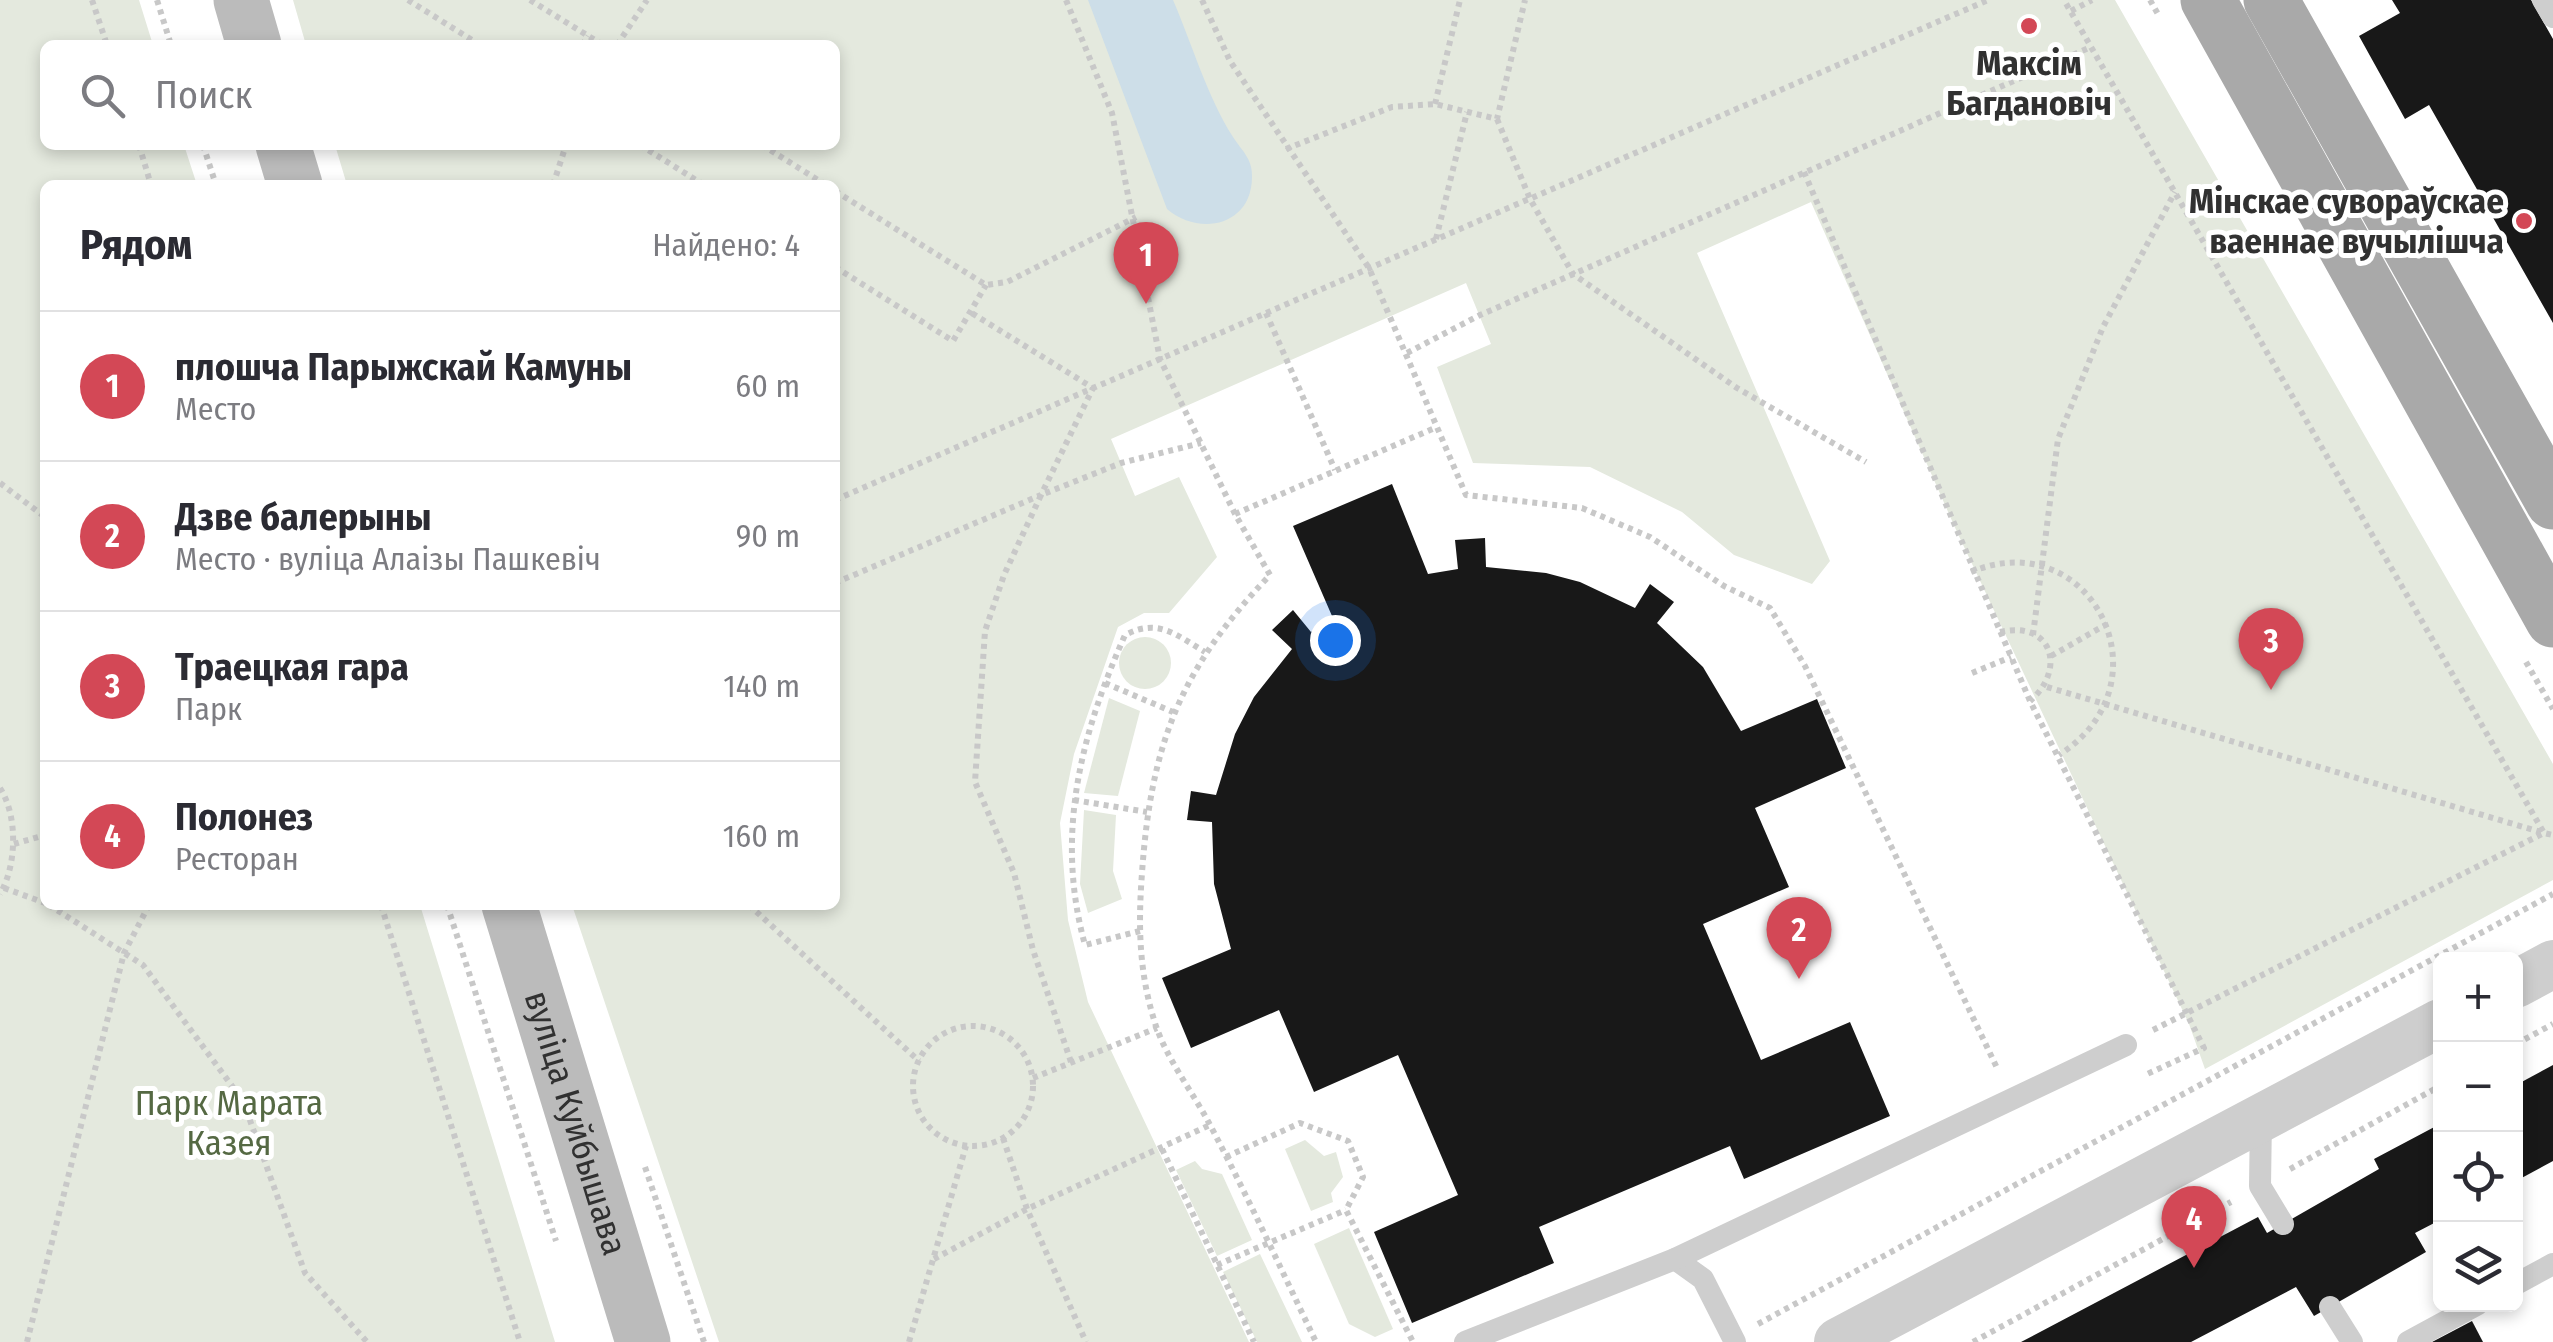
<!DOCTYPE html>
<html lang="ru">
<head>
<meta charset="utf-8">
<style>
	body { margin:0; font-family:"Fira Sans Condensed",sans-serif; background:#f7f7f7; color:#2b2b33 }
	.controls { position:absolute; right:30px; bottom:30px; display:grid; overflow:hidden; border-radius:15px; box-shadow:0 5px 15px #0003 }
	.controls button { width:90px; height:90px; display:grid; place-items:center; padding:0; border:0; border-bottom:2px solid #e1e1e2; background:#fff; color:#2b2b33; font:50px sans-serif }
	.you { position:absolute; left:1335px; top:640px; width:35px; height:35px; margin:-25px; border:8px solid #fff; border-radius:50%; background:#1a73e8; box-shadow:0 0 0 15px #1a73e833 }
	.badge { display:grid; place-items:center; width:65px; height:65px; border-radius:50%; background:#d34856; color:#fff; font-size:32px; font-weight:700 }
	.pin { position:absolute; translate:-50% -82px; filter:drop-shadow(0 2px 5px #0008) }
	.pin::after { content:''; position:absolute; top:52px; width:35px; height:30px; background:inherit; clip-path:polygon(0 0,100% 0,50% 100%) }
	.list { margin:0; padding:0; list-style:none }
	h2 { display:flex; justify-content:space-between; align-items:center; height:130px; margin:0; padding:0 40px; font-size:42px }
	h2 small { font-size:32px; font-weight:400; color:#7c7c81 }
	.list li { display:grid; grid-template-columns:65px 1fr auto; gap:30px; align-items:center; box-sizing:border-box; height:150px; padding:0 40px; border-top:2px solid #e1e1e2 }
	.list b { display:block; font-size:38px; white-space:nowrap }
	.list p { margin:0; font-size:32px; white-space:nowrap; color:#7c7c81 }
	.list em { font-size:32px; font-style:normal; color:#7c7c81 }
	.icon { flex:none; width:55px; height:55px; fill:none; stroke:currentColor; stroke-width:2; stroke-linecap:round; stroke-linejoin:round }
	.map { position:relative; flex:none; width:2553px; height:1342px; overflow:hidden }
	.search { position:absolute; background:#fff; box-shadow:0 5px 15px #0003; left:40px; top:40px; width:800px; height:110px; display:flex; align-items:center; gap:25px; box-sizing:border-box; padding:0 35px; border-radius:15px; color:#7c7c81; font-size:38px }
	.panel { position:absolute; background:#fff; box-shadow:0 5px 15px #0003; left:40px; top:180px; width:800px; height:730px; border-radius:15px }
	.map>svg:first-child { display:block }
	.green { fill:#e4e9de }
	.water { fill:#cddee8 }
	.building { fill:#181818 }
	.lines { fill:none; stroke-linecap:round; stroke-linejoin:round }
	.path { stroke:#c8c8c8; stroke-width:6; stroke-dasharray:5 5; stroke-linecap:butt }
	.lane { stroke:#cecece; stroke-width:22 }
	.street { stroke:#cecece; stroke-width:48 }
	.secondary { stroke:#bbb; stroke-width:55 }
	.primary { stroke:#a9a9a9; stroke-width:55 }
	.poi-dot { fill:#d34856; stroke:#fff; stroke-width:4 }
	.labels { text-anchor:middle; dominant-baseline:central; stroke-width:10; stroke-linejoin:round; paint-order:stroke }
	.poi-label { font-size:35px; font-weight:bold; fill:#313131; stroke:#fff }
	.park-label { font-size:35px; fill:#556943; stroke:#fff }
	.street-label { font-size:35px; fill:#313131; stroke:#fff }
</style>
</head>
<body>
<div class="map">
<svg width="2553" height="1342" viewBox="0 0 2553 1342">
	<rect width="100%" height="100%" fill="#fff"/>
	<!-- green -->
	<g class="green">
		<path d="M0 0H139L153 45H45V145H184L197 185H45V905H420L555 1342H0Z"/>
		<path d="M293 0H2115L2553 764V880L2205 1069 2189 1024 1957 532 1811 202 1697 253 1830 561 1812 584 1734 555 1682 512 1590 467 1473 463 1437 367 1491 344 1466 283 1111 439 1135 496 1179 477 1217 557 1169 613H1144L1118 627 1074 754 1060 823 1068 920 1088 1002 1249 1342H719L572 905H835V185H347L335 145H835V45H306Z"/>
		<circle cx="1145" cy="663" r="26"/>
		<path d="M1109 698 1140 711 1118 796 1084 793Z"/>
		<path d="M1084 810 1116 815 1113 871 1122 899 1088 913 1080 884Z"/>
		<path d="M1305 1140 1324 1156 1336 1152 1343 1177 1331 1193 1333 1202 1311 1211 1285 1149Z"/>
		<path d="M1195 1161 1202 1169 1222 1174 1252 1240 1217 1256 1176 1170Z"/>
		<path d="M1349 1228 1393 1329 1375 1337 1349 1324 1314 1244Z"/>
		<path d="M1260 1254 1302 1342H1257L1223 1272Z"/>
	</g>
	<!-- water -->
	<path class="water" d="M1088 0H1173C1192 44 1207 96 1233 137 1242 151 1253 159 1252 178 1251 227 1198 236 1167 209Z"/>
	<!-- building -->
	<g class="building">
		<path d="M2392 0H2531L2553 39V323L2429 105 2405 119 2359 36 2400 13Z"/>
		<path d="M1392 484 1428 574 1458 569 1455 540 1485 538 1486 567 1546 573 1580 582 1635 608 1650 584 1674 602 1657 623 1703 667 1741 731 1817 699 1846 768 1755 808 1789 887 1703 924 1761 1060 1850 1022 1890 1116 1744 1179 1730 1146 1539 1227 1554 1263 1412 1323 1374 1232 1458 1195 1398 1055 1314 1092 1279 1010 1191 1048 1162 978 1231 949 1214 884 1212 822 1187 820 1191 791 1216 795 1235 734 1254 697 1292 649 1272 630 1293 610 1311 632 1332 616 1293 526Z"/>
		<path d="M2553 1065V1161L2516 1181V1085Z"/>
		<path d="M2440 1124V1220L2415 1233 2426 1252 2314 1316 2296 1287 2191 1342H2021L2258 1217 2267 1233 2379 1169 2374 1159Z"/>
		<path d="M2472 1321 2483 1342H2432Z"/>
	</g>
	<g class="lines">
		<!-- path -->
		<g class="path">
			<path d="M92 0 107 45"/>
			<path d="M157 0 171 45"/>
			<path d="M408 0 480 45"/>
			<path d="M530 0 603 45"/>
			<path d="M1066 0 1112 113 1160 359 1235 514 1270 575C1180 669 1151 744 1142 873 1138 926 1139 973 1155 1023 1166 1058 1192 1091 1209 1123 1247 1195 1281 1269 1316 1342"/>
			<path d="M1202 0 1230 61 1369 268 1466 495 1582 508 1650 537 1724 586 1770 608 1805 666 1998 1070"/>
			<path d="M2150 0 2159 16"/>
			<path d="M2071 11 2092 0"/>
			<path d="M582 45 588 36"/>
			<path d="M617 45 647 0"/>
			<path d="M1435 104 1460 0"/>
			<path d="M1497 119 1530 199 1573 274 1737 388 1866 462"/>
			<path d="M139 145 151 185"/>
			<path d="M203 145 216 185"/>
			<path d="M640 145 704 185"/>
			<path d="M762 145 826 185"/>
			<path d="M1286 149 1392 107 1435 104 1497 119 1525 0"/>
			<path d="M1804 172 2030 701 2204 1048 2145 1075"/>
			<path d="M553 185 566 145"/>
			<path d="M835 191 986 285 1007 282 1136 217"/>
			<path d="M1436 239 1467 112"/>
			<path d="M835 267 953 341 986 285"/>
			<path d="M1266 313 1335 470"/>
			<path d="M1407 353 1480 315 2091 47"/>
			<path d="M0 483 45 517"/>
			<path d="M835 500 1988 0"/>
			<path d="M1235 514 1437 427"/>
			<path d="M1971 572C2091 522 2172 683 2059 755"/>
			<path d="M835 583 1041 495 1093 388 970 312"/>
			<path d="M2000 632C2052 620 2067 669 2030 701"/>
			<path d="M2033 635 2058 439 2103 327 2175 192"/>
			<path d="M2051 656 2107 624"/>
			<path d="M2526 662 2553 709"/>
			<path d="M1972 673 2011 657"/>
			<path d="M1105 683 1173 712"/>
			<path d="M2047 687 2544 833 2064 0"/>
			<path d="M0 788C18 816 17 865 0 894"/>
			<path d="M1074 800 1147 812"/>
			<path d="M14 844 45 835"/>
			<path d="M4 888 45 903"/>
			<path d="M49 905 143 965 243 1101 305 1273 367 1342"/>
			<path d="M381 905 520 1342"/>
			<path d="M447 905 556 1241"/>
			<path d="M749 905 919 1061"/>
			<path d="M1140 931 1085 945C1055 836 1080 736 1125 635 1158 618 1175 634 1205 652"/>
			<circle cx="973" cy="1086" r="60"/>
			<path d="M2153 1030 2544 833 2553 835"/>
			<path d="M2516 1044 2553 1024"/>
			<path d="M1071 1062 1033 950 1014 873 975 782 985 631 1004 575 1041 495 1121 463 1201 443"/>
			<path d="M1033 1078 1157 1028"/>
			<path d="M1003 1138 1027 1209 1086 1342"/>
			<path d="M1162 1149 1254 1342"/>
			<path d="M1226 1157 1300 1123 1348 1141 1363 1177 1346 1210 1413 1342"/>
			<path d="M645 1167 704 1342"/>
			<path d="M2290 1169 2440 1086"/>
			<path d="M934 1259 1027 1209 1210 1125"/>
			<path d="M1217 1265 1346 1210"/>
			<path d="M1758 1324 2553 894"/>
			<path d="M27 1342 124 953 149 905"/>
			<path d="M909 1342 966 1146"/>
			<path d="M1973 1342 2231 1202"/>
		</g>
		<!-- lane -->
		<g class="lane">
			<path d="M2543 0 2553 17"/>
			<path d="M2261 1117 2260 1186 2283 1224"/>
			<path d="M1675 1259 1703 1279 1735 1342"/>
			<path d="M2516 1284 2553 1264"/>
			<path d="M2330 1307 2352 1342"/>
			<path d="M1465 1342 1675 1259 2126 1045"/>
			<path d="M2408 1342 2478 1304"/>
		</g>
		<!-- street -->
		<g class="street">
			<path d="M2516 984 2553 964"/>
			<path d="M1838 1342 2440 1023"/>
		</g>
		<!-- secondary -->
		<g class="secondary">
			<path d="M241 0 254 45"/>
			<path d="M283 145 295 185"/>
			<path id="s1" d="M509 905 643 1342"/>
		</g>
		<!-- primary -->
		<g class="primary">
			<path d="M2208 0 2553 620"/>
			<path d="M2271 0 2553 502"/>
		</g>
	</g>
	<!-- markers -->
	<g class="poi-dot">
		<circle cx="2029" cy="26" r="10"/>
		<circle cx="2524" cy="221" r="10"/>
	</g>
	<g class="labels">
		<!-- poi labels -->
		<g class="poi-label">
			<text x="2029" y="63">Максім<tspan x="2029" dy="40">Багдановіч</tspan></text>
			<text x="2504" y="201" text-anchor="end">Мінскае сувораўскае<tspan x="2504" dy="40">ваеннае вучылішча</tspan></text>
		</g>
		<!-- park labels -->
		<g class="park-label">
			<text x="229" y="1103">Парк Марата<tspan x="229" dy="40">Казея</tspan></text>
		</g>
		<!-- street labels -->
		<g class="street-label">
			<text stroke="none"><textPath href="#s1" startOffset="228">вуліца Куйбышава</textPath></text>
		</g>
	</g>
</svg>
<div class="controls">
<button>+</button>
<button>−</button>
<button><svg class="icon" aria-label="locate" viewBox="0 0 24 24"><circle cx="12" cy="12" r="6"/><path d="M12 2v4M12 18v4M2 12h4M18 12h4"/></svg></button>
<button><svg class="icon" aria-label="layers" viewBox="0 0 24 24"><path d="M12 4l9 5-9 5-9-5zM3 14l9 5 9-5"/></svg></button>
</div>
<div class="you"></div>
<div class="pin badge" style="left:1146px;top:304px">1</div>
<div class="pin badge" style="left:1799px;top:979px">2</div>
<div class="pin badge" style="left:2271px;top:690px">3</div>
<div class="pin badge" style="left:2194px;top:1268px">4</div>
<div class="search"><svg class="icon" aria-label="search" viewBox="0 0 24 24"><circle cx="10" cy="10" r="6"/><path d="M15 15l6 6"/></svg>Поиск</div>
<section class="panel">
<h2>Рядом<small>Найдено: 4</small></h2>
<ul class="list">
<li><span class="badge">1</span><div><b>плошча Парыжскай Камуны</b><p>Место</p></div><em>60 m</em></li>
<li><span class="badge">2</span><div><b>Дзве балерыны</b><p>Место · вуліца Алаізы Пашкевіч</p></div><em>90 m</em></li>
<li><span class="badge">3</span><div><b>Траецкая гара</b><p>Парк</p></div><em>140 m</em></li>
<li><span class="badge">4</span><div><b>Полонез</b><p>Ресторан</p></div><em>160 m</em></li>
</ul>
</section>
</div>
</body>
</html>
